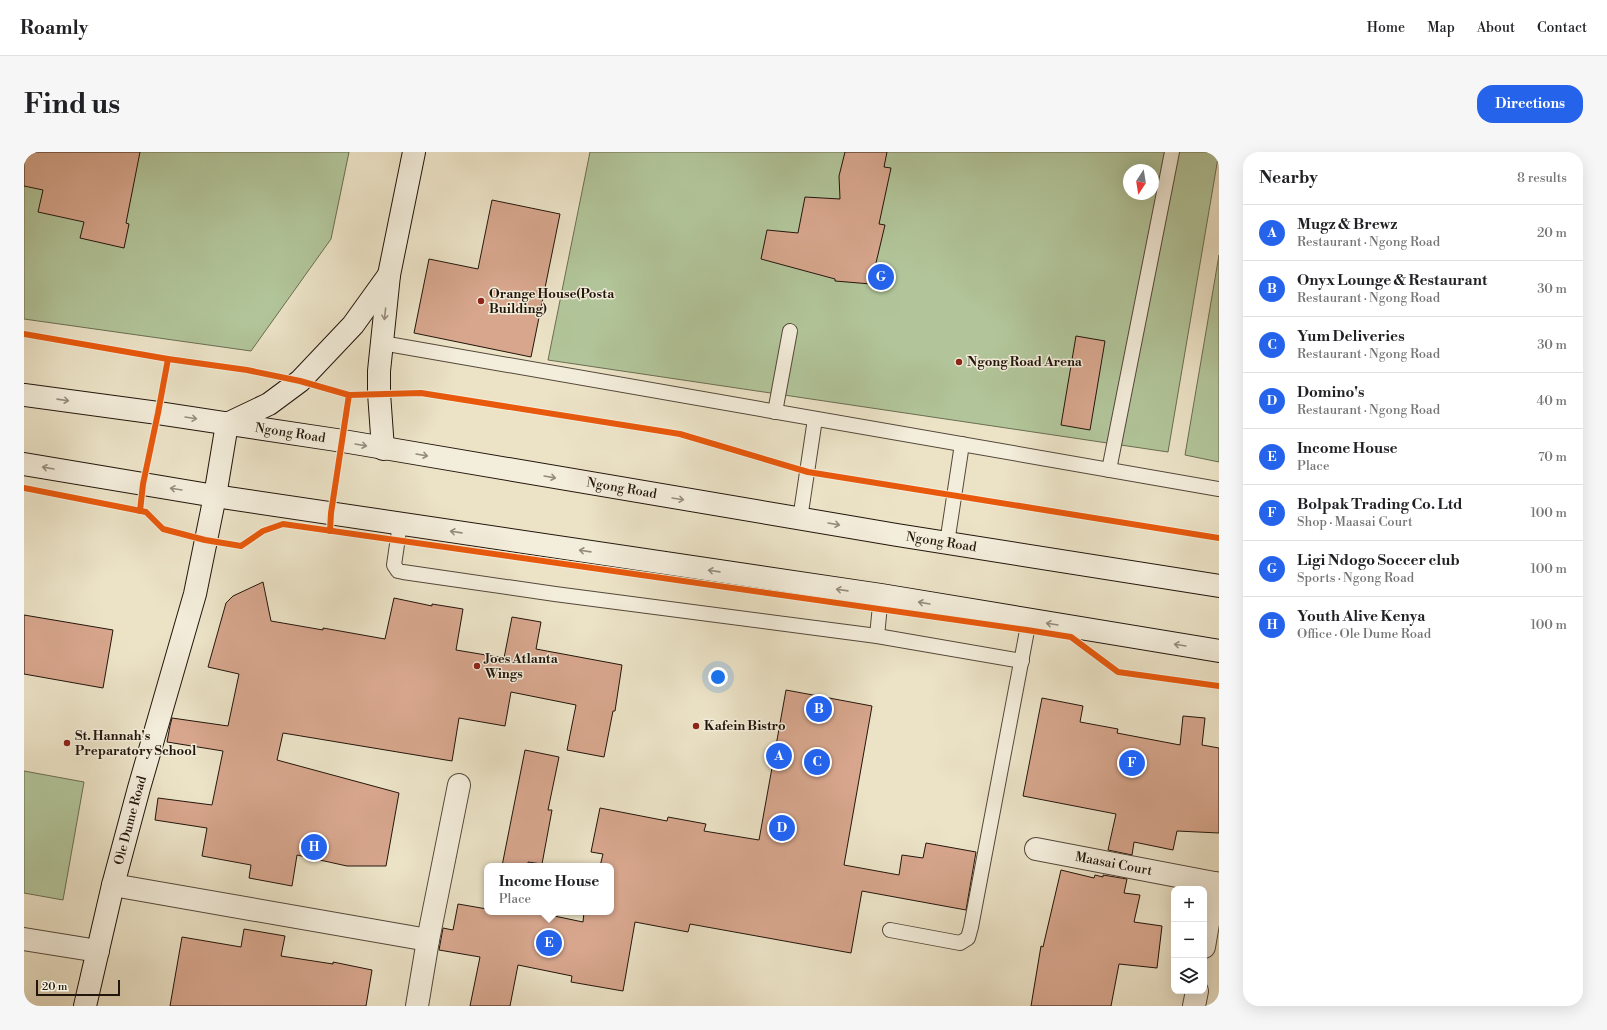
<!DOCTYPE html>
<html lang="en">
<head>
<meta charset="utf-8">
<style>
	body { margin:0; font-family:"Libre Bodoni",serif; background:#f6f6f6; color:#202124 }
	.controls { position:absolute; right:12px; bottom:12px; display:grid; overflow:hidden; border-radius:8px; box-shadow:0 4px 16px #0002 }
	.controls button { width:36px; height:36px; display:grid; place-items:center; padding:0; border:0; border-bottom:1px solid #e0e0e0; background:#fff; color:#202124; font:20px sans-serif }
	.compass { position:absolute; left:1099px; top:12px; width:36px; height:36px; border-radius:50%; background:#fff; box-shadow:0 4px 16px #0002; rotate:192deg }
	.scale { position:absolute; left:12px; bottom:10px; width:84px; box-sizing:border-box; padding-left:4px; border:2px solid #22150b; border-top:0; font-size:11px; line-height:14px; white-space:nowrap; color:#22150b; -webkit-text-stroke:3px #f3eddb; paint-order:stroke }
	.you { position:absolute; left:694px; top:525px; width:14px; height:14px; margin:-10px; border:3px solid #fff; border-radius:50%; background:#1a73e8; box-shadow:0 0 0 6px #1a73e833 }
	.badge { display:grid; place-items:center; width:26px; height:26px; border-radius:50%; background:#2563eb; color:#fff; font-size:13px; font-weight:700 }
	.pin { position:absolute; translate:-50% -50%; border:2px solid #fff; box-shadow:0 1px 4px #0006 }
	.popup { position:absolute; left:460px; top:711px; width:130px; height:52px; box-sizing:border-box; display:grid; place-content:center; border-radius:8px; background:#fff; filter:drop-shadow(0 1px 3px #0005); font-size:13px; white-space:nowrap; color:#757577 }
	.popup b { font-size:15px; color:#202124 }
	.popup::after { content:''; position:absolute; left:50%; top:100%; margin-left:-8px; border:8px solid transparent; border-top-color:#fff }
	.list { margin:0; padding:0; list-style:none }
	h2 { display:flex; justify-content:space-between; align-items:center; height:52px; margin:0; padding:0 16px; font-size:17px }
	h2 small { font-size:13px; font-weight:400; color:#757577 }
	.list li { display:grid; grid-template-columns:26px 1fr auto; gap:12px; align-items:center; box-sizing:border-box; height:56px; padding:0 16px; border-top:1px solid #e0e0e0 }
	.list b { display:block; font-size:15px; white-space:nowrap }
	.list p { margin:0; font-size:13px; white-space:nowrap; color:#757577 }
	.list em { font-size:13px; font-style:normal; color:#757577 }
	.icon { flex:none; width:22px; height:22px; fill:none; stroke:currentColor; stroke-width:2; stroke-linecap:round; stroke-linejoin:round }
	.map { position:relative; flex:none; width:1195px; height:854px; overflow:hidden; border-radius:16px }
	header { display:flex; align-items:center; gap:24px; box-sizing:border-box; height:56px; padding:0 20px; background:#fff; border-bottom:1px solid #e0e0e0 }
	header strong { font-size:19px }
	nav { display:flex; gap:22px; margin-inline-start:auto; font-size:14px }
	.intro { display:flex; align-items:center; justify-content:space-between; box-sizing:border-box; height:96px; padding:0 24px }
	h1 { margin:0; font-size:28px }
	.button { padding:10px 18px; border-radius:16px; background:#2563eb; color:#fff; font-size:14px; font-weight:700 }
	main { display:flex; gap:24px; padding:0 24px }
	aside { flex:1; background:#fff; border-radius:16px; box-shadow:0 4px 16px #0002 }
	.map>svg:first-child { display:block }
	.green { fill:#b2c59a; stroke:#6a6d52; fill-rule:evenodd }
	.building { fill:#d7a68d; stroke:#22150b }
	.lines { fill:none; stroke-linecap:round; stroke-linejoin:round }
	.lane-casing { stroke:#54483a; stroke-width:16 }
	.street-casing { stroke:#54483a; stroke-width:24 }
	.secondary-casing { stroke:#22150b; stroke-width:24 }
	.lane { stroke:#f3eddb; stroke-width:14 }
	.street { stroke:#f3eddb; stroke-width:22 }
	.secondary { stroke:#f3eddb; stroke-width:22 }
	.cycleway-casing { stroke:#f3eddb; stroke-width:8 }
	.cycleway { stroke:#e8590c; stroke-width:6 }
	.oneway { stroke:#958c7d }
	.poi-dot { fill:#8f2418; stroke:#f3eddb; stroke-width:1.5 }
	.labels { text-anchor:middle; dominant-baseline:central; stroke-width:3; stroke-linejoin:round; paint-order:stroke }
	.poi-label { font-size:13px; font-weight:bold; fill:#22150b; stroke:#f3eddb; text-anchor:start }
	.street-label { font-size:13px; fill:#22150b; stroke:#f3eddb }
</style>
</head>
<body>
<header>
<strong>Roamly</strong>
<nav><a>Home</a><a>Map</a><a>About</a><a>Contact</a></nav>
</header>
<div class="intro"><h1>Find us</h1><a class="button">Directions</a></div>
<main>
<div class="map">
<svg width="1195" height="854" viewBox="0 0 1195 854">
	<rect width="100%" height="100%" fill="#ece3c7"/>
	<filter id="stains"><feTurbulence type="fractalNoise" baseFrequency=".005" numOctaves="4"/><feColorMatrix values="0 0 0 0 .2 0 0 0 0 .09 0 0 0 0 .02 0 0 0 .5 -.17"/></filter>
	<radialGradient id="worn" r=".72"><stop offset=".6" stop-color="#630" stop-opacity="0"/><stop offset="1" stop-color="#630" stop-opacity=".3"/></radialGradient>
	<!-- green -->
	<g class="green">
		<path d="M0 0H325L307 87 227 199 0 167Z"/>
		<path d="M566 0H1195L1144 300 524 208ZM1105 18H1129V42H1105Z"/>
		<path d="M1195 103V310L1161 303Z"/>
		<path d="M0 619 60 630 39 748 0 741Z"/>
	</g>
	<!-- building -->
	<g class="building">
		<path d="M0 0H116L102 71 105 72 100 96 56 86 60 70 14 60 19 38 0 34Z"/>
		<path d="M821 0H863L860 15 867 16 855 72 861 73 847 132 811 129V127L737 107 743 78 774 81 781 45 816 47 815 24Z"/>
		<path d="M468 48 536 62 507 205 390 181 405 107 454 117Z"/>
		<path d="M1052 184 1081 189 1066 278 1037 273Z"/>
		<path d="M239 430 247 469 299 478V476L361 487 370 446 408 454V452L439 457 432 498 480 506 488 465 517 470 512 497 598 513 591 559H589L580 605 543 598 552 553 487 540 481 574 435 566 428 609 259 581 253 608 375 641 362 714H323L273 703 268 734 225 726 227 713 178 704 183 676 131 668 134 646 188 653 199 599 143 590 146 574 148 566 204 574 215 522 184 515 202 451 209 444Z"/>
		<path d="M0 463 89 478 79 536 0 522Z"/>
		<path d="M762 538 848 554 820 713 875 723 878 703 899 706 902 691 952 700 942 758 838 739 827 801 666 772 664 780 611 770 599 839 547 830 548 824 494 813 486 854H446L456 805 415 798 419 776 429 778 434 752 463 757V760H511L559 770 560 760H587V714H576L579 702 567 700 576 656 643 669 644 665 682 672 680 679 735 688Z"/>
		<path d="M1018 546 1059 554 1056 570 1094 577 1093 581 1156 593 1159 564 1181 566 1178 593 1195 596V681L1153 679 1149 698 1110 690 1108 703 1084 698 1092 662 999 644Z"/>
		<path d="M501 598 535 605 524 658H528L518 712 504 710V714H478Z"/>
		<path d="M1037 718 1070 726 1071 723 1079 725V723L1103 727 1100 741 1116 743 1110 770 1138 774 1133 816 1095 812 1087 854H1007L1017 794 1019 795Z"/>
		<path d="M220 777 261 784 257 804 309 812V810L348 818 342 854H146L158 785 217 795Z"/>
	</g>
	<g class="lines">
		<defs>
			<g id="lane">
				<path d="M358 191 1195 337"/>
				<path d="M751 260 766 179"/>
				<path d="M1085 318 1148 0"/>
				<path d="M776 367 791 267"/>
				<path d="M376 372 370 413 374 419 379 420 531 442 853 484 998 509"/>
				<path d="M923 391 938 292"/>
				<path d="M853 484 857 443"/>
				<path d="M866 778 936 791 944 786 947 775 1005 468"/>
			</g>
			<g id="street">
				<path id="s1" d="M1012 697 1195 732"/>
				<path d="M89 733 404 788"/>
				<path d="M0 787 74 799"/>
				<path d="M1180 795 1191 731"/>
				<path d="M393 854 404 788 435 633"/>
				<path d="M1170 854 1173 839"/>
			</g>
			<g id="secondary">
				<path id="s2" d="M0 243 134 261 319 289 873 383 1195 434"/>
				<path d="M359 297 355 241V219L365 123 390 0"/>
				<path d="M0 312 191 344 857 443 1195 499"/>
				<path id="s3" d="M61 854 89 733 115 636 171 442 191 344 203 272 245 252 276 229 329 173 365 123"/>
			</g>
		</defs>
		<!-- lane casing -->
		<use href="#lane" class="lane-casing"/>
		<!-- street casing -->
		<use href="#street" class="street-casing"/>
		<!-- secondary casing -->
		<use href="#secondary" class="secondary-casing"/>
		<!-- lane -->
		<use href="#lane" class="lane"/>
		<!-- street -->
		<use href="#street" class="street"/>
		<!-- secondary -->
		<use href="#secondary" class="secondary"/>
		<defs>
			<g id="cycleway">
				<path d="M0 182 144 207 223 218 276 229 325 243 397 241 656 282 784 320 1195 386"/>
				<path d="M0 336 122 360 139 377 181 388 217 394 239 379 259 372 1003 478 1047 485 1094 520 1195 534"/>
				<path d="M116 359 119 332 134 261 144 207"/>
				<path d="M306 379 307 361 325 243"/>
			</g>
		</defs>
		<!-- cycleway casing -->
		<use href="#cycleway" class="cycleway-casing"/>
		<!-- cycleway -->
		<use href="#cycleway" class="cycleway"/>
	</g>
	<!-- one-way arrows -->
	<defs><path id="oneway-shaft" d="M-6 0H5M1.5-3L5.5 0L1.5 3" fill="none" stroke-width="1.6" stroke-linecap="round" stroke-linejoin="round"/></defs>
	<g class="oneway">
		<use href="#oneway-shaft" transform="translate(361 162) rotate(96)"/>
		<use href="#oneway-shaft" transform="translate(39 248) rotate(8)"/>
		<use href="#oneway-shaft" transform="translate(167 266) rotate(9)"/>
		<use href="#oneway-shaft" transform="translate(337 293) rotate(10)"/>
		<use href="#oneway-shaft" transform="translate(398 303) rotate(10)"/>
		<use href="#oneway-shaft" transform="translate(24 316) rotate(-170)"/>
		<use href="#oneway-shaft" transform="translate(526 325) rotate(10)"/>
		<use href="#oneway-shaft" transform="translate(152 337) rotate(-171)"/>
		<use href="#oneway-shaft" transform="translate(654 347) rotate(9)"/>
		<use href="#oneway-shaft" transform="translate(810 372) rotate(10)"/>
		<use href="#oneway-shaft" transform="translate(432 380) rotate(-172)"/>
		<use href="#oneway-shaft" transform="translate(561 399) rotate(-172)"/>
		<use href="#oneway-shaft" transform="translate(690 419) rotate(-172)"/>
		<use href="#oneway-shaft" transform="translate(818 438) rotate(-172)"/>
		<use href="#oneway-shaft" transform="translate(900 451) rotate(-170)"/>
		<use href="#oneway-shaft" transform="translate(1028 472) rotate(-171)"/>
		<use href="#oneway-shaft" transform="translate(1156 493) rotate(-171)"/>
	</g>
	<!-- markers -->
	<g class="poi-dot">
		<circle cx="457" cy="149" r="4"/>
		<circle cx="935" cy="210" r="4"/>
		<circle cx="453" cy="514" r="4"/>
		<circle cx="672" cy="574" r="4"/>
		<circle cx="43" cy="591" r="4"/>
	</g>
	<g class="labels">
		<!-- poi labels -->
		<g class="poi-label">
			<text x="465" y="142">Orange House(Posta<tspan x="465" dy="15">Building)</tspan></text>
			<text x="943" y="210">Ngong Road Arena</text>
			<text x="461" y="507">Joes Atlanta<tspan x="461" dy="15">Wings</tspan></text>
			<text x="680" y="574">Kafein Bistro</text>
			<text x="51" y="584">St. Hannah's<tspan x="51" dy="15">Preparatory School</tspan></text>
		</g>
		<!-- street labels -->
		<g class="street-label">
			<text stroke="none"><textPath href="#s2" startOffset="269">Ngong Road</textPath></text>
			<text stroke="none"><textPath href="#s2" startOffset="605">Ngong Road</textPath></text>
			<text stroke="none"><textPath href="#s2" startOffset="929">Ngong Road</textPath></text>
			<text stroke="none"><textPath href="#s3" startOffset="191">Ole Dume Road</textPath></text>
			<text stroke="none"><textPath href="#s1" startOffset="79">Maasai Court</textPath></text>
		</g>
	</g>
	<rect width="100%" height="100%" filter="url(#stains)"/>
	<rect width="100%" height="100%" fill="url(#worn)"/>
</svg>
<div class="controls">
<button>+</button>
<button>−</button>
<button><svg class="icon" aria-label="layers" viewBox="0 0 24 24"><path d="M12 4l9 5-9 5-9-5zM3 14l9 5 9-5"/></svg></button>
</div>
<svg class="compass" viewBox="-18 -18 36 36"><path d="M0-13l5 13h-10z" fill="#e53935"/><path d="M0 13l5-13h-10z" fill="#757577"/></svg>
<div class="scale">20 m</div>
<div class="you"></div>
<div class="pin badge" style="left:755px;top:604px">A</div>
<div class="pin badge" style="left:795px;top:557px">B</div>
<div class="pin badge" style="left:793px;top:610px">C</div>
<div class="pin badge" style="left:758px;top:676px">D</div>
<div class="pin badge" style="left:525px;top:791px">E</div>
<div class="popup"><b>Income House</b>Place</div>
<div class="pin badge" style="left:1108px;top:611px">F</div>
<div class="pin badge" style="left:857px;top:125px">G</div>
<div class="pin badge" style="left:290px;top:695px">H</div>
</div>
<aside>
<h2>Nearby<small>8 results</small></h2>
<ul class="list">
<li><span class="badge">A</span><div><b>Mugz &amp; Brewz</b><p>Restaurant · Ngong Road</p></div><em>20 m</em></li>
<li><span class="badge">B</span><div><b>Onyx Lounge &amp; Restaurant</b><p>Restaurant · Ngong Road</p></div><em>30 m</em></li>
<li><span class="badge">C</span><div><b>Yum Deliveries</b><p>Restaurant · Ngong Road</p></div><em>30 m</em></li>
<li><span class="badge">D</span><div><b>Domino's</b><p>Restaurant · Ngong Road</p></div><em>40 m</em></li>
<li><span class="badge">E</span><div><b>Income House</b><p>Place</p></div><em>70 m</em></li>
<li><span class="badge">F</span><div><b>Bolpak Trading Co. Ltd</b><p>Shop · Maasai Court</p></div><em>100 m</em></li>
<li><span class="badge">G</span><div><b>Ligi Ndogo Soccer club</b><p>Sports · Ngong Road</p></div><em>100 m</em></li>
<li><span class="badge">H</span><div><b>Youth Alive Kenya</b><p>Office · Ole Dume Road</p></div><em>100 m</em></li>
</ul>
</aside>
</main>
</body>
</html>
